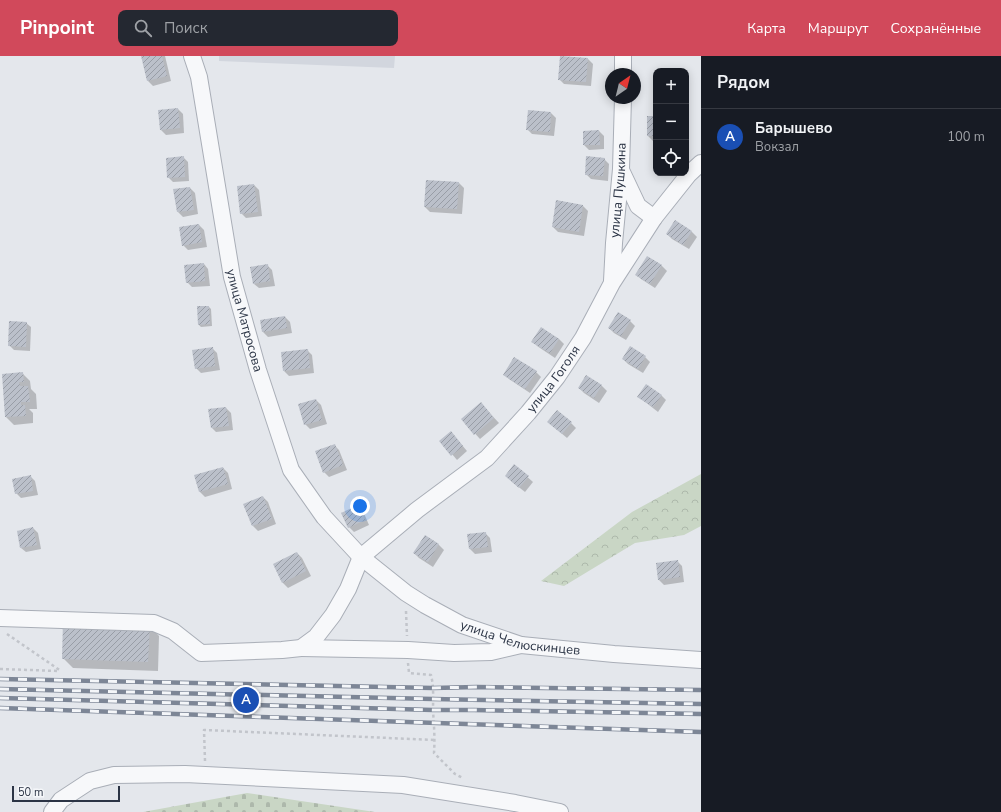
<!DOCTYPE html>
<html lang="ru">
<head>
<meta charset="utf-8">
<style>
	body { margin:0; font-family:"Nunito Sans",sans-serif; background:#242831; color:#f1f3f6 }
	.controls { position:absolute; right:12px; top:12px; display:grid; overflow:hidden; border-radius:8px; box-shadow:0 2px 10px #0003 }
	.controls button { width:36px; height:36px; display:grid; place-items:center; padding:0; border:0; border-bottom:1px solid #363941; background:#171b24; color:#f1f3f6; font:20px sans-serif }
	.compass { position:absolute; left:605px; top:12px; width:36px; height:36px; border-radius:50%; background:#171b24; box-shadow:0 2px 10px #0003; rotate:35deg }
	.scale { position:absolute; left:12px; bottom:10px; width:108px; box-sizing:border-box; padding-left:4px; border:2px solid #2b3445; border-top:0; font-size:11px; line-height:14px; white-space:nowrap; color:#2b3445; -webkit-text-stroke:3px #f4f6f9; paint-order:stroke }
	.you { position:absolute; left:360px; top:450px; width:14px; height:14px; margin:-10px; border:3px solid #fff; border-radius:50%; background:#1a73e8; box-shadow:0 0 0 6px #1a73e833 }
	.badge { display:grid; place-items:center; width:26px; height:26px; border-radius:50%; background:#d1495b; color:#fff; font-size:13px; font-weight:700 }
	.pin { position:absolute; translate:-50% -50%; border:2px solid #fff; box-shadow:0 1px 4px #0006 }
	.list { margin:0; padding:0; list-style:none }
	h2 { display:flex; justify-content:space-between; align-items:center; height:52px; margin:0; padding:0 16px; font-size:17px }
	h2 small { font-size:13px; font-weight:400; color:#9ea1a6 }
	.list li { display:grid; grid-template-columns:26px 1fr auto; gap:12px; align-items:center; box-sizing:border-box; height:56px; padding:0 16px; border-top:1px solid #363941 }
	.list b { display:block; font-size:15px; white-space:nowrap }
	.list p { margin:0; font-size:13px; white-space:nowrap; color:#9ea1a6 }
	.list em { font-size:13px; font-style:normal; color:#9ea1a6 }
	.icon { flex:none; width:22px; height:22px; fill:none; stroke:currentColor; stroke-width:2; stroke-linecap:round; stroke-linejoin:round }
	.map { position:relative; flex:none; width:701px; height:756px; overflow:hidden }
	header { display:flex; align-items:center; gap:24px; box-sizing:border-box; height:56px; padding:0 20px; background:#d1495b; color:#fff }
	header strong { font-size:19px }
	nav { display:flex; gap:22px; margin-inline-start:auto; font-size:14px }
	.search { width:280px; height:36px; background:#242831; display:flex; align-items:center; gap:10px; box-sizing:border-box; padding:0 14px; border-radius:8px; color:#9ea1a6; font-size:15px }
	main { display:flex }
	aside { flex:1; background:#171b24 }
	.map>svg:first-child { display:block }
	.built { fill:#d2d6de }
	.forest { fill:url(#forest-crowns) }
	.cemetery { fill:url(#cemetery-stones) }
	.shadow { fill:#0003 }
	.building { fill:url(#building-hatch) }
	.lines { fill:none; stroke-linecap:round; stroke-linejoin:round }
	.minor-casing { stroke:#a9aeb7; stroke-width:18 }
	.path { stroke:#c2c5cb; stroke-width:2.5; stroke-dasharray:3 3; stroke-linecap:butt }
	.minor { stroke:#f7f8fa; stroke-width:16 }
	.rail-casing { stroke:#7d8696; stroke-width:4.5 }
	.rail { stroke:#f4f6f9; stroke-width:3; stroke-dasharray:9; stroke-linecap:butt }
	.labels { text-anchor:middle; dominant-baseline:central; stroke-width:3.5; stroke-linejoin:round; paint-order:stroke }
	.street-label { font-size:13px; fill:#2b3445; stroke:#f4f6f9 }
</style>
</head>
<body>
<header>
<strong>Pinpoint</strong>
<div class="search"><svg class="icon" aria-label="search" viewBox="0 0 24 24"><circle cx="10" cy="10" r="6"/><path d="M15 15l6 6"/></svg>Поиск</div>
<nav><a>Карта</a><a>Маршрут</a><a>Сохранённые</a></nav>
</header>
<main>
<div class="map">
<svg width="701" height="756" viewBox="0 0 701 756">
	<defs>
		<pattern id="forest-crowns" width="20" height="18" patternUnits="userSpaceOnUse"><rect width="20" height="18" fill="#c9d6c5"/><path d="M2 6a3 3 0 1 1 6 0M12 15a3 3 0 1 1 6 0" fill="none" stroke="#adb8ab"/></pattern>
		<pattern id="cemetery-stones" width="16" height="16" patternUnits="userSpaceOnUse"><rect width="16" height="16" fill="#c9d6c5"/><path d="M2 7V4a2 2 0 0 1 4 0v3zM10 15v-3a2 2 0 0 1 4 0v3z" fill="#adb8ab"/></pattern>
		<pattern id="building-hatch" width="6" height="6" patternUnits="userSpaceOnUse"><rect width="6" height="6" fill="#bbc0ca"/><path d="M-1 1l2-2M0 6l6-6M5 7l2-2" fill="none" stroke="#989da6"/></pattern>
	</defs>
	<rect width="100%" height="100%" fill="#e4e7ec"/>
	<!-- built -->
	<path class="built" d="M219 0H395L394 12 219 5Z"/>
	<!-- forest -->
	<path class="forest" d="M701 418V470L684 479 635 487 564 530 541 525 632 456Z"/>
	<!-- cemetery -->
	<path class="cemetery" d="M247 737 375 756H143Z"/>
	<!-- shadow -->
	<g class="shadow">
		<path d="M142 0H165L171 25 153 30 148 25Z"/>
		<path d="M588 3 593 8 591 30 564 28 559 23Z"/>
		<path d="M178 53 183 58 184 77 166 79 161 74Z"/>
		<path d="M551 57 556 62 554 80 532 78 527 73Z"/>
		<path d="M656 61V85H653L648 80Z"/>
		<path d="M599 75 604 80V93L589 94 584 89Z"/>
		<path d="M183 101 188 106 189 125 173 126 168 121Z"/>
		<path d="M604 103 609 108 608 125 591 123 586 118Z"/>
		<path d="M459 127 464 132 462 158 430 156 425 151Z"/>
		<path d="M254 129 259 134 262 160 246 162 241 157Z"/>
		<path d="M190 132 195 137 198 158 183 161 178 156Z"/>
		<path d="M583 150 588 155 584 180 558 176 553 171Z"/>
		<path d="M675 165 692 176 697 181 689 193 672 183 667 178Z"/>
		<path d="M199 169 204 174 207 191 188 194 183 189Z"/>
		<path d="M648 201 662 210 667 215 655 232 641 223 636 218Z"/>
		<path d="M204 208 208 213 210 230 192 231 187 226Z"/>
		<path d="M267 209 272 214 275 230 259 232 254 228Z"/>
		<path d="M209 251 211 253 212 270 201 271 199 269Z"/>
		<path d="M619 257 630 265 635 270 626 284 614 277 609 272Z"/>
		<path d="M285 261 290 266 292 277 268 281 263 276 261 265Z"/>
		<path d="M26 267 31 271 30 295 14 294 9 289Z"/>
		<path d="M541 272 559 283 564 288 555 302 537 290 533 285Z"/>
		<path d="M212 292 217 297 220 314 201 317 196 312Z"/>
		<path d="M307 294 312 299 314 317 289 320 284 315Z"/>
		<path d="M645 301 650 306 643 317 628 308 623 303Z"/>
		<path d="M536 316 541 321 530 337 509 323 504 318Z"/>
		<path d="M22 317 30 325 31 333 36 338 37 353H29L33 357V367L14 369 6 361 3 319Z"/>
		<path d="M586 321 602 330 607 335 599 347 584 337 579 332Z"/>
		<path d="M661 339 666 344 658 356 644 345 639 341Z"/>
		<path d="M316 344 321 349 327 368 310 373 305 368Z"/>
		<path d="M226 352 231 357 233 374 216 376 212 372Z"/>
		<path d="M485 352 499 367 480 383 462 363Z"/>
		<path d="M571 367 576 372 567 382 554 371Z"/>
		<path d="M456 382 467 395 457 404 441 385Z"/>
		<path d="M334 389 339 394 347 414 329 421 324 416Z"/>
		<path d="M514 409 533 426 525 436 511 425Z"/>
		<path d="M223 412 228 417 232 433 205 441 200 436Z"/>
		<path d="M30 420 35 425 38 439 21 442 16 437Z"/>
		<path d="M263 441 268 446 276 468 258 475 253 470Z"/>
		<path d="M358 450 363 455 369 469 354 476 349 471Z"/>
		<path d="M33 472 38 477 41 493 26 496 21 492Z"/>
		<path d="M485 477 490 482 492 496 475 498 470 493 468 479Z"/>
		<path d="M425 480 439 489 444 494 433 511 419 502 414 497Z"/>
		<path d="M297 497 302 502 311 520 288 532 283 527 274 508Z"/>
		<path d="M677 505 682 510 684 526 664 529 659 524Z"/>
		<path d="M149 569 159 580 158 615 73 612 63 602Z"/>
	</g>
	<!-- building -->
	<g class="building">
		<path d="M141 0H162L167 20 147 25Z"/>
		<path d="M560 0 588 2 586 26 558 24Z"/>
		<path d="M178 52 180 72 160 74 158 54Z"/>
		<path d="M528 54 551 56 550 76 526 74Z"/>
		<rect x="647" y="60" width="9" height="20"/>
		<path d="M599 74 600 89H583V75Z"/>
		<path d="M184 100 185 121 167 122 166 102Z"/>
		<path d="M586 100 605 102 603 120 585 119Z"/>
		<path d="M426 124 459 126 457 153 424 151Z"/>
		<path d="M254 128 258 156 240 158 237 130Z"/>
		<path d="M190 131 194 154 177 156 173 133Z"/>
		<path d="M556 144 583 149 579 176 552 171Z"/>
		<path d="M675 164 692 175 683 189 666 178Z"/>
		<path d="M199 168 202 186 182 190 179 171Z"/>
		<path d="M647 200 662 209 650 228 635 219Z"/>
		<path d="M204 207 205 225 186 227 184 209Z"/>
		<path d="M268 208 270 225 253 228 250 211Z"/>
		<path d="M197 250H209L210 268 198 269Z"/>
		<path d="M618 256 631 264 621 280 608 272Z"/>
		<path d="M285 260 287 272 262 276 260 264Z"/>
		<path d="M9 265 27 266 26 291 8 290Z"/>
		<path d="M541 271 559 283 550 297 531 286Z"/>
		<path d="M630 290 646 300 638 313 622 303Z"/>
		<path d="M213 291 215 310 195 313 192 294Z"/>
		<path d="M308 293 310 312 283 315 281 296Z"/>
		<path d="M514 301 537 315 525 333 503 319Z"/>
		<path d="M23 316 24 326H19L20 330H28L30 346H21V349H25L26 360 5 361 2 318Z"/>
		<path d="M586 319 602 329 594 342 578 332Z"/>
		<path d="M646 328 662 339 653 351 637 341Z"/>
		<path d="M316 343 322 364 304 369 298 348Z"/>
		<path d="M481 346 494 362 474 379 461 363Z"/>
		<path d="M226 351 229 370 211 372 208 353Z"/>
		<path d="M557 354 572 366 562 378 547 366Z"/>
		<path d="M451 375 463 390 451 400 439 385Z"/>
		<path d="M335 388 343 409 323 417 315 395Z"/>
		<path d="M514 408 529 420 519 432 505 420Z"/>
		<path d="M223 411 228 428 199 436 194 419Z"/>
		<path d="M31 419 33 435 15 438 12 423Z"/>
		<path d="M263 440 272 463 252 470 243 448Z"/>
		<path d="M358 449 365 464 348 472 341 457Z"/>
		<path d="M33 471 37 489 20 492 17 475Z"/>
		<path d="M486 476 488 491 469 493 467 478Z"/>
		<path d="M425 479 439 488 428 506 413 497Z"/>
		<path d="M297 496 306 515 282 527 273 508Z"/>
		<path d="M678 504 680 521 658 524 656 507Z"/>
		<path d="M63 565 150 568 148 606 62 603Z"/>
	</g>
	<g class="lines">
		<defs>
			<g id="minor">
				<path id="s1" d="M192 0 199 21 232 221 258 314 291 414 324 461 361 501 406 537 425 549 462 569 521 589 614 598 701 604"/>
				<path d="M623 0V18"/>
				<path d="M621 114 638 150 654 162"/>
				<path id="s2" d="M612 225 614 187 621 113 623 42"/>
				<path id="s3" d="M0 562 154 567 173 575 201 597 282 594 301 592 316 581 333 559 348 533 361 501 417 454 487 402 528 357 557 321 583 282 612 227 654 162 689 118 701 107"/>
				<path d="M301 592 408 594 454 597 491 596 521 589"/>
				<path d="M52 756 61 744 90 725 114 719 185 718 403 729 515 747 560 756"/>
			</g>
		</defs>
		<!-- minor casing -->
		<use href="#minor" class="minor-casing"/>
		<!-- path -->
		<g class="path">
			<path d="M406 555 407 580"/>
			<path d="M7 578 61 615"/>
			<path d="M408 607 409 617 431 619C434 631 433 643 433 655 434 669 435 683 434 697L455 718 463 722"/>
			<path d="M0 613 59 615"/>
			<path d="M205 705 204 674 435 684"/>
		</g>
		<!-- minor -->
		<use href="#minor" class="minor"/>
		<defs>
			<g id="rail">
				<path d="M0 623 433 632 477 631 701 634"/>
				<path d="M0 633 433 643 701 648"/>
				<path d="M0 642 433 654H474L701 658"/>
				<path d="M0 652 701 676"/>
			</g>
		</defs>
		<!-- rail casing -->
		<use href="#rail" class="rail-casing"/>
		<!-- rail -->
		<use href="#rail" class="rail"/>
	</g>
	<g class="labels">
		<!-- street labels -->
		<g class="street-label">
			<text stroke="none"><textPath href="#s2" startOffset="91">улица Пушкина</textPath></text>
			<text stroke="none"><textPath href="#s1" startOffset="270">улица Матросова</textPath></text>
			<text stroke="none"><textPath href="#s3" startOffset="685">улица Гоголя</textPath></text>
			<text stroke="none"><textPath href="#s1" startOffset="721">улица Челюскинцев</textPath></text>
		</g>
	</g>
</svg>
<div class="controls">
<button>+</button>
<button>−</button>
<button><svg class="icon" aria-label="locate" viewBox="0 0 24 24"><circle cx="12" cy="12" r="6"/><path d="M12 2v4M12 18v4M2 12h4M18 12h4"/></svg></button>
</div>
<svg class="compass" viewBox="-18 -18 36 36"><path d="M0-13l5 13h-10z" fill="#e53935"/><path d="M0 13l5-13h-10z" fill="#9ea1a6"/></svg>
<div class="scale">50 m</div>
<div class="you"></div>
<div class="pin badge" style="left:246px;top:644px;background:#1a4fb4">A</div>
</div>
<aside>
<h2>Рядом<small></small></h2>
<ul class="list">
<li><span class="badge" style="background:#1a4fb4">A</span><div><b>Барышево</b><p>Вокзал</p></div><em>100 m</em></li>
</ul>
</aside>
</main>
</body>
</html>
